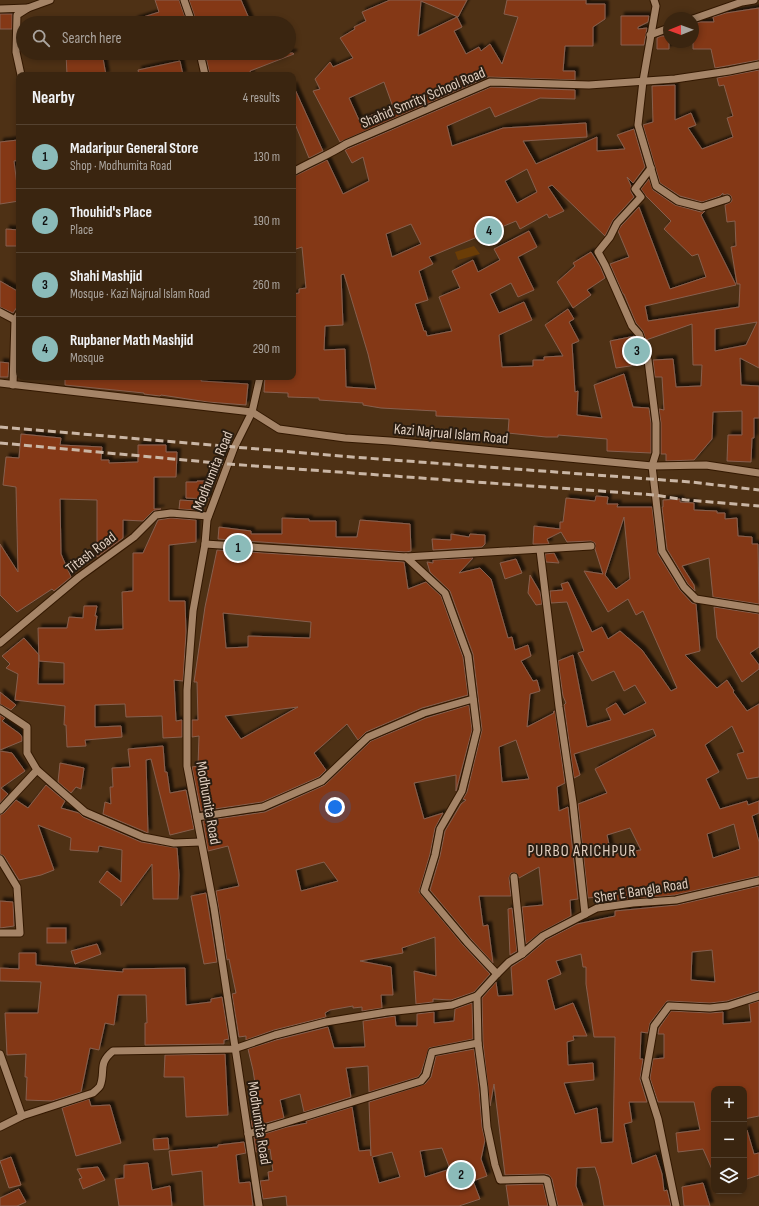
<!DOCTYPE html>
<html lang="en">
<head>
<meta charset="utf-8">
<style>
	body { margin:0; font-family:"Sofia Sans Condensed",sans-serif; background:#412d19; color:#f1f3f6 }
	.controls { position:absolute; right:12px; bottom:12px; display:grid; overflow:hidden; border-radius:8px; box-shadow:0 2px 6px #0003 }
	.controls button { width:36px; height:36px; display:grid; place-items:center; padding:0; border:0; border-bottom:1px solid #544230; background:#3a2510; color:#f1f3f6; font:20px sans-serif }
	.compass { position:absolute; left:663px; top:12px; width:36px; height:36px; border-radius:50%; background:#3a2510; box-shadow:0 2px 6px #0003; rotate:269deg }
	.you { position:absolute; left:335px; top:807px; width:14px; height:14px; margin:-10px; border:3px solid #fff; border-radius:50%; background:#1a73e8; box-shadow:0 0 0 6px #1a73e833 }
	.badge { display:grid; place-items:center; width:26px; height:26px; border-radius:50%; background:#8bbbb9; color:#111; font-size:13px; font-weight:700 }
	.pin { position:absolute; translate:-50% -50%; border:2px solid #fff; box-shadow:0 1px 4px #0006 }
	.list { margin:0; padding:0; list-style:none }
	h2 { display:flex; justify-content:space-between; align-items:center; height:52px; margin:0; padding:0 16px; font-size:17px }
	h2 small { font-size:13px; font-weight:400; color:#aba59f }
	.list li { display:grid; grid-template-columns:26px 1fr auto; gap:12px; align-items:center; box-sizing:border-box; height:64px; padding:0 16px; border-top:1px solid #544230 }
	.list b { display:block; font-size:15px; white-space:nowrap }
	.list p { margin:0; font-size:13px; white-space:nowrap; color:#aba59f }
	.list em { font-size:13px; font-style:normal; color:#aba59f }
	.icon { flex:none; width:22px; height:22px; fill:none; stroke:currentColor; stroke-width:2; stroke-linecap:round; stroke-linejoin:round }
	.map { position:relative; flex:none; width:759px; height:1206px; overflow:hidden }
	.search { position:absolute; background:#3a2510; box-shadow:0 2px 6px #0003; left:16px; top:16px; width:280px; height:44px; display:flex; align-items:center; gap:10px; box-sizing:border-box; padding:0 14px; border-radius:22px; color:#aba59f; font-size:15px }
	.panel { position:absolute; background:#3a2510; box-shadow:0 2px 6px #0003; left:16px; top:72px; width:280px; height:308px; border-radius:8px }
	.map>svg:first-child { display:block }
	.green { fill:#6b3d07 }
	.building { fill:#843916; stroke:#875f4e; fill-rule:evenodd; filter:url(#shadow) }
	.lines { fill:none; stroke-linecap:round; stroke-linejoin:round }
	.minor-casing { stroke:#331800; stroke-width:9 }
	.minor { stroke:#a58467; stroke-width:7 }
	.rail { stroke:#cab6a5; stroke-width:3; stroke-dasharray:8 4; stroke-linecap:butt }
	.labels { text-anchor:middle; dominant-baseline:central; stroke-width:4; stroke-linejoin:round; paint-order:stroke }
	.street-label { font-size:15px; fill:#e0cebf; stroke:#2a1d11 }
	.neighbourhood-label { font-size:16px; letter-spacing:1px; fill:#e0cebf; stroke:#2a1d11 }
</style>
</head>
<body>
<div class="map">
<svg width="759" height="1206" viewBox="0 0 759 1206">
	<defs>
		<filter id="shadow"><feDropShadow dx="3.5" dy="-3.5" stdDeviation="1" flood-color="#0009"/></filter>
	</defs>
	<rect width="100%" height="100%" fill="#4e3115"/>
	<!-- green -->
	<path class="green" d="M474 246 480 254 458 260 455 252Z"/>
	<!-- building -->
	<g class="building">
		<path d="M155 0H179L187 23H134V20L159 12Z"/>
		<path d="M189 0H241L251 23H233L232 18 218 23H197Z"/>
		<path d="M390 0H467L458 17 421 1 418 36 457 17 462 27 454 31 466 54 479 47 481 51 490 44 502 64 518 17 504 14 507 0H586V4H605V19L593 27V46H565L563 71H575V80L488 77 340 142 313 91 320 89 315 79 330 62 333 67 353 58 340 38 355 29 354 27 366 21 362 12ZM384 82 393 107 359 120 349 98Z"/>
		<path d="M759 8V60L715 68 711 49H693V24L700 22H714L713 17 726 13Z"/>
		<rect x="0" y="14" width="12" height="15"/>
		<path d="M621 16H649L648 22 638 27V29L647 28 644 45H621Z"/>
		<path d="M661 36H669V49H657V38Z"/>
		<path d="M66 53H102L106 75H67Z"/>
		<path d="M205 53H293L294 54 250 71 251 75H210Z"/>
		<path d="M180 61 183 75H139L138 70Z"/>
		<path d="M759 70V368L740 358 741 385 759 386V418H754V438H752L751 462 727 461 728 435H742V411L713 412 712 439 694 460 666 461V454H661V423L659 409 664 410 662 377H655L653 360 673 359 676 387 701 386 702 365H693L692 324 646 340 643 331 636 323 624 294H623L610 264 629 257 618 231 621 226 639 207 670 289 706 277 698 254 692 256 664 229 671 221 646 196 641 189 649 179 653 190 675 205 701 212 705 211 701 215 736 285 645 306 648 321 739 307 740 284H737L731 247 736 246 735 221 727 222 725 205 731 202 732 200 731 196 728 194 723 195V193L720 196 702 202 680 196 660 183 643 125 653 122 652 86 675 85V120L691 113 696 125 688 128 702 149 733 137 727 118 733 116 724 85 719 86 717 78ZM757 322 746 345 715 351V329Z"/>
		<path d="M293 85 323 151 309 158 293 119Z"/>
		<path d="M491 87 575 90V99L540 98 495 117 490 107 447 126 452 146 503 128 586 123 587 137 523 141 536 164 597 137V151L625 149 617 135 634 129 645 167 633 183 627 177 631 186V192L634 197 613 220 605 236 552 185 548 187 564 211 549 218 547 214 520 229 516 221 429 257 433 264 419 271 428 300 415 304 424 331H426L427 336 452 331 439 297 460 288 452 271 473 260 478 272 500 260 494 249 529 231 537 247 518 257 534 290 518 297 511 283 490 294 499 313 524 302 532 320 499 335 502 367 533 366V360H544V357L563 356 545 325 568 309 574 319 569 322 579 341 572 344 575 392 578 391 577 415 602 418 594 385 624 374 633 407 649 408 651 423V453L607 451V439L558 435V437H546L508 433 509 419 436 416V411L381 408 363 405V403L319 400V398L288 397V393L264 392 265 377H293V294L299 293V289L306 288 302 247 293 250V177L327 160 343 194 369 181 363 157 352 163 345 150ZM527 169 537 192 517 203 505 181ZM411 224 421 244 392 257 386 234ZM344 274 368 354 376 389 346 387 345 349 324 350 325 326 343 325 341 275Z"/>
		<path d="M18 140 19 160 14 161 19 201 0 204V142Z"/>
		<path d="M6 229 19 230V246H6Z"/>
		<path d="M591 252 600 266 605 278 587 290 591 295 573 308 557 282 575 266 573 263Z"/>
		<path d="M0 281 19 292V304L13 313 0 307Z"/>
		<path d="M635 336 644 364 616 368 610 341Z"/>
		<path d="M0 362 9 363 8 377H0Z"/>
		<path d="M65 377H202L201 381 248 384 246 405 208 402 161 395 160 396 144 394V393L65 385Z"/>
		<path d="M21 434 61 438 60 445 102 447 101 460H109V463L138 462V445H166V452H177L176 477H154V509H161L153 511 143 521 123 520V538L97 557V500L60 499 61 554 71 577 54 591 52 589 17 612 0 595V544L18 572 16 487 3 485 6 457 19 458Z"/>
		<path d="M197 481H208V499L186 498V482H197Z"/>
		<path d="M596 496 608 497 607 504H618L617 507H652L658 554 680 590 692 603 696 604 700 651 685 655 717 688 727 680 734 691 733 692 747 711 759 704V777L747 779 737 754 744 752 732 726 705 745 719 772 706 779 720 809 747 801 748 805 759 801V813L752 816 759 842V876L675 895 614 901 613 895 588 898 578 804 607 793 595 769 656 736 653 729 574 754 580 775 574 778 564 705 566 703 563 696 558 661 573 655 587 727 611 720 606 709 616 703 624 715 646 703 635 685 624 691 614 671 592 681 578 653 584 651 567 602 551 603 550 591 563 590 561 584 568 582 592 632 602 627 608 639 620 631 642 650 671 691 677 688 643 611 636 615 628 599 608 612 584 571 603 574 595 549V543L591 541 567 542 561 532 547 539 549 544H533L534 526 560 529V522H563L566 498 595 501ZM624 517 630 579 616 589 605 575ZM734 824 740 849 713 858 707 834ZM630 828 641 850 611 854 607 835Z"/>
		<path d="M680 499V502L694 503V510L717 511V513H725V519L737 518 738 536 752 537V544H758L759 604 713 597 709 558 682 566 694 585 695 591 688 584 667 549 662 507H663V500Z"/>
		<path d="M180 500 195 501V510L179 509Z"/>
		<path d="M171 518 196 520V542L169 545V601H185L186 632 183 681 174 680 176 721 182 720V737L163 738 162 716 126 717 125 704 95 705V727L121 726 122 737 85 740 86 746 67 747 66 725H64L65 706 15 700 18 674 6 668 10 664 2 656 24 638 39 655 38 684H64V663L39 661 38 628H67L69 617 83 618 84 606H97L95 616H97L95 630 123 629 122 592 133 591V553H143L158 520Z"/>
		<path d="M282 518 309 519V521H336V537H357L360 520 410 524 411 551 406 552 218 539 219 527 251 531V534H282Z"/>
		<path d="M451 534 469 537 470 534 485 535V544L482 547 433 550 432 539 451 540Z"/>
		<path d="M217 550 404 562 408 589 426 582 441 596 463 657 468 695 422 708 366 732 358 740 347 724 314 753 326 770 319 777 262 802 201 811 192 767 198 766 199 736 192 737V720H198L197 682H194L205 607ZM223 613 311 622 310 638 248 636V647L226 648ZM298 707 241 739 225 716Z"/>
		<path d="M554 553 559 563 546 562 545 554Z"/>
		<path d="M473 558 459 573 480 568 491 579 508 638 512 637 515 650 528 645 531 656 521 661 533 681 537 680 540 691 530 694 527 727 554 713 553 712 555 711 565 783 557 787 559 811 568 807 578 899 570 900 571 916 541 932 526 944 522 907 543 905 539 867 519 878 516 873H511L509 878 511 896H479L483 926 488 925 493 963 471 939 430 890 440 856 445 831 461 804 466 800 463 799 467 792 482 730 473 654 450 591 430 572 427 562 433 563V560ZM516 740 529 779 502 782 499 747Z"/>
		<path d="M516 559 522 573 505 579 500 563Z"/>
		<path d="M530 575 540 592 542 604 536 605 528 593Z"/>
		<path d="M714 607 759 614V647L750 653 759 665V669L742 682 717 638Z"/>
		<path d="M0 692 16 705 11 710 0 704Z"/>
		<path d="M469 705 472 730 456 791V775L414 783 424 819 443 813 435 828 430 854 419 892 463 945 490 974 474 992 451 1000 433 999V1002L416 1004 414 971 436 976 435 937 402 948 403 953 360 961 391 967 393 995H381L382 1008 362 1011V1007L353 1008V1006L330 1010 325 1013 326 1017 274 1030 246 1040V1036L239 1037 232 994 236 993 229 959 227 960 216 891 239 886 228 846 208 851 203 821 265 812 325 785 371 741 426 718ZM324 862 338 881 301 891 296 870Z"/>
		<path d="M0 715 5 718 2 721 20 734 22 737V741L0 750Z"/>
		<path d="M163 746 165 772H167L170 793 186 790 194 829 170 835 151 759 146 760 148 833 103 814 105 802 111 804 110 787H113L112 768 130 767 128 749Z"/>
		<path d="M0 751 12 753 25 771 1 788 8 794 0 803Z"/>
		<path d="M60 763 84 768 81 789 76 787 71 793 58 782Z"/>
		<path d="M46 785 65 801 61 808 79 813 83 817 141 842 177 848 179 875 178 899H153L152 864 121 906V899L99 882 107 871 121 882 122 850 99 846 98 852 70 850 71 838 38 825 54 870 41 875 19 880 4 856 0 854V815L4 813 16 800 28 808Z"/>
		<path d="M759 886V991L727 1001 710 1003 667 1001 650 1023 648 1033 641 1032 640 1059H643L640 1079 647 1102H629L632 1122 624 1124 632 1164 656 1155 662 1174 664 1191 667 1190 671 1206H604L599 1179 595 1167 577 1168 576 1186 583 1206H558L552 1179 549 1175 544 1174 505 1175 494 1084 490 1106 483 1043 482 998 496 982 498 996 513 995 511 967 525 958 546 940 577 924 615 916V911L677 905ZM712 950 715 982 691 980 692 952ZM581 954 583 967H586V984L594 1037H615L613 1142 601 1143 597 1108 575 1114 564 1083 594 1080 593 1063 568 1065 567 1042 574 1040 573 1036H587L573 1003 555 1010 547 980 561 974 556 961Z"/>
		<path d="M206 893 217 962 204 964 191 896Z"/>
		<path d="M0 901 13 902 14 926 0 928Z"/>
		<path d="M512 908 517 951 510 955 508 909Z"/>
		<rect x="47" y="928" width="19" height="15"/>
		<path d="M97 944 101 954 75 964 71 951Z"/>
		<path d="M19 953H36V965L123 972V969L185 968 186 1005 211 1002V999L222 997 229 1039 224 1040V1044L145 1045V1023H147L146 995H118L114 1025 105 1023 99 1050 90 1048 81 1092 52 1101 26 1100 27 1077H25L26 1054 7 1055 5 1013H38L41 982 0 981V968L19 969Z"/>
		<path d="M759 1001V1116L744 1119V1089H714V1174L703 1149 678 1152 676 1133 700 1130 694 1102H658L650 1078 653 1059 664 1058V1034H658L659 1028 671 1011 710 1013 723 1012V1024L751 1022 749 1004Z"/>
		<path d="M472 1003 473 1039 429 1048 421 1073 418 1077 369 1092 368 1066 346 1068 351 1097 304 1112 300 1094 280 1100 284 1118 252 1127 251 1121 261 1118 256 1090 253 1070 248 1049 276 1040 328 1027 334 1048 365 1047 363 1021 395 1016 396 1026H417V1014L434 1012V1023L454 1021 455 1009Z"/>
		<path d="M474 1049 479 1089 482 1127 485 1140 481 1159 487 1176 473 1181 480 1199 459 1206H287L286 1196 263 1199 260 1181 269 1180 268 1172 273 1171 270 1149 256 1152 254 1137 287 1127 307 1123 306 1121 352 1107 359 1151 370 1150 371 1156 369 1102 425 1084 431 1077 436 1056ZM442 1148 450 1169 425 1177 420 1151ZM392 1152 400 1177 379 1183 372 1157Z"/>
		<path d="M225 1054 228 1115 186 1117 184 1077H164L165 1055Z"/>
		<path d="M89 1099 91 1106 110 1105 121 1143 76 1156 62 1108Z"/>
		<path d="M747 1130 754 1154 759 1153V1175L744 1180V1131Z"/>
		<path d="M168 1138 169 1149 154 1150 153 1139Z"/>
		<path d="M244 1142 246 1153 236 1155 239 1183 250 1182 253 1206H204L202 1171 172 1175 169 1151 218 1147V1145Z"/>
		<path d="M11 1157 21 1185 9 1188 0 1161Z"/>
		<path d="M148 1163 152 1190 170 1186 172 1206H119L115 1179 124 1178V1165Z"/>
		<path d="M98 1167 105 1180 83 1189 79 1179 82 1178 77 1169Z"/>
		<path d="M703 1183 710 1206H684L682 1187Z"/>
		<path d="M543 1184 548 1206H509L506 1185Z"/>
		<path d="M19 1189 26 1202 17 1206H0V1198Z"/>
	</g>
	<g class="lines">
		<defs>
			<g id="minor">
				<path d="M184 0 192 23"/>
				<path d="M654 0 656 6 643 81 638 125 656 186 678 201 702 207 727 199"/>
				<path d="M28 8 50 0"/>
				<path d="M0 9 28 8 17 15 16 52 21 75"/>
				<path d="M693 19 742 2 754 0"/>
				<path d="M650 35 669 28"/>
				<path d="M200 53 205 75"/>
				<path d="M651 168 635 189 641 197 617 223 610 237 598 252 605 265 632 326 639 334 648 360 656 423V453L652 466 662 551 684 587 696 599 759 609"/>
				<path d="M293 172C310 162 329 155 346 144L490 82 589 85 675 79 729 71 759 65"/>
				<path d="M0 312 15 320"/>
				<path d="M0 383 252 412 279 429 345 438 390 441 652 466 706 465 759 473"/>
				<path d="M13 385 15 320 19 314"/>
				<path d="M205 544 406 557 591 546"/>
				<path d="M540 550 559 707 573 803 585 914"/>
				<path d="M406 557 445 593 468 656 477 730 462 791 440 829 435 855 424 891 467 942 497 974"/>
				<path d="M0 643 79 577 134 537 156 515 171 513 208 516"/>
				<path d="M0 709 27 727V753L37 770 85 812 143 837 174 843 201 842"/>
				<path d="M0 810 37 770"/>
				<path d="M197 817 263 807 322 781 368 737 424 713 473 699"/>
				<path d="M0 859 17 887 20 933H0"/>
				<path d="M514 877 522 954"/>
				<path d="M477 996 478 1043 484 1088 487 1127 495 1165 500 1180 544 1179 547 1180 553 1206"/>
				<path d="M0 1054 22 1116"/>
				<path d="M0 1127 22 1116 93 1093C95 1091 99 1088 100 1086 106 1071 97 1064 113 1051L234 1049 275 1035 326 1022 387 1012 452 1005 477 996 497 974 509 962 522 954 543 936 597 908 633 903 676 900 759 881"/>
				<path d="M248 1134 421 1081 426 1075 432 1052 478 1043"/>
				<path d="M259 1206 214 908 187 766V690L193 611 205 544 207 520 234 448 252 412 260 377"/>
				<path d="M676 1206 658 1119 645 1078 654 1026 669 1006 710 1008 728 1006 759 996"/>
			</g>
		</defs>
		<!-- minor casing -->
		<use href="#minor" class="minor-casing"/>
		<!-- minor -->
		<use href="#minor" class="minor"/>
		<!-- rail -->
		<g class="rail">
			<path d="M0 427 352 457 691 482 759 490"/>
			<path d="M0 443 228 464 655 495 686 500 759 506"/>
		</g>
	</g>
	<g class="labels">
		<!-- street labels -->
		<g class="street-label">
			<text transform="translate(423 98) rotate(-23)">Shahid Smrity School Road</text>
			<text transform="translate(451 434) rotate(5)">Kazi Najrual Islam Road</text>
			<text transform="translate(213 471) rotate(-68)">Modhumita Road</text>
			<text transform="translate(91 553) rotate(-37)">Titash Road</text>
			<text transform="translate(208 803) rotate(80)">Modhumita Road</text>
			<text transform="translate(641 891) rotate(-9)">Sher E Bangla Road</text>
			<text transform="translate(259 1123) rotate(81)">Modhumita Road</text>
		</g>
		<!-- neighbourhood labels -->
		<g class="neighbourhood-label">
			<text x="582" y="851">PURBO ARICHPUR</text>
		</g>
	</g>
</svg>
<div class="controls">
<button>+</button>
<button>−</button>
<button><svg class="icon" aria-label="layers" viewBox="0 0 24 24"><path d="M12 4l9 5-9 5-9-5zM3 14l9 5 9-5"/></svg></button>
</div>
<svg class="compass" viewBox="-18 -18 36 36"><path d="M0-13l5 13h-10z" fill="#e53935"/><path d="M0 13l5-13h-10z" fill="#aba59f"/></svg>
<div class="you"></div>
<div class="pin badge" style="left:238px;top:548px">1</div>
<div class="pin badge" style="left:461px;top:1175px">2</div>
<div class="pin badge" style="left:637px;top:351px">3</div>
<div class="pin badge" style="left:489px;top:231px">4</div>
<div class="search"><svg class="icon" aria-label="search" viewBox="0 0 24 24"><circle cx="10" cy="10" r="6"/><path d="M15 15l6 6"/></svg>Search here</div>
<section class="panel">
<h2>Nearby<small>4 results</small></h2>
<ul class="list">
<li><span class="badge">1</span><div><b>Madaripur General Store</b><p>Shop · Modhumita Road</p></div><em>130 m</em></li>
<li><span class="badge">2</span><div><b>Thouhid's Place</b><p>Place</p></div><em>190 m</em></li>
<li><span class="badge">3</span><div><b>Shahi Mashjid</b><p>Mosque · Kazi Najrual Islam Road</p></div><em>260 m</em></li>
<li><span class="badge">4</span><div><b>Rupbaner Math Mashjid</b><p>Mosque</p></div><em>290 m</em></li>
</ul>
</section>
</div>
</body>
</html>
